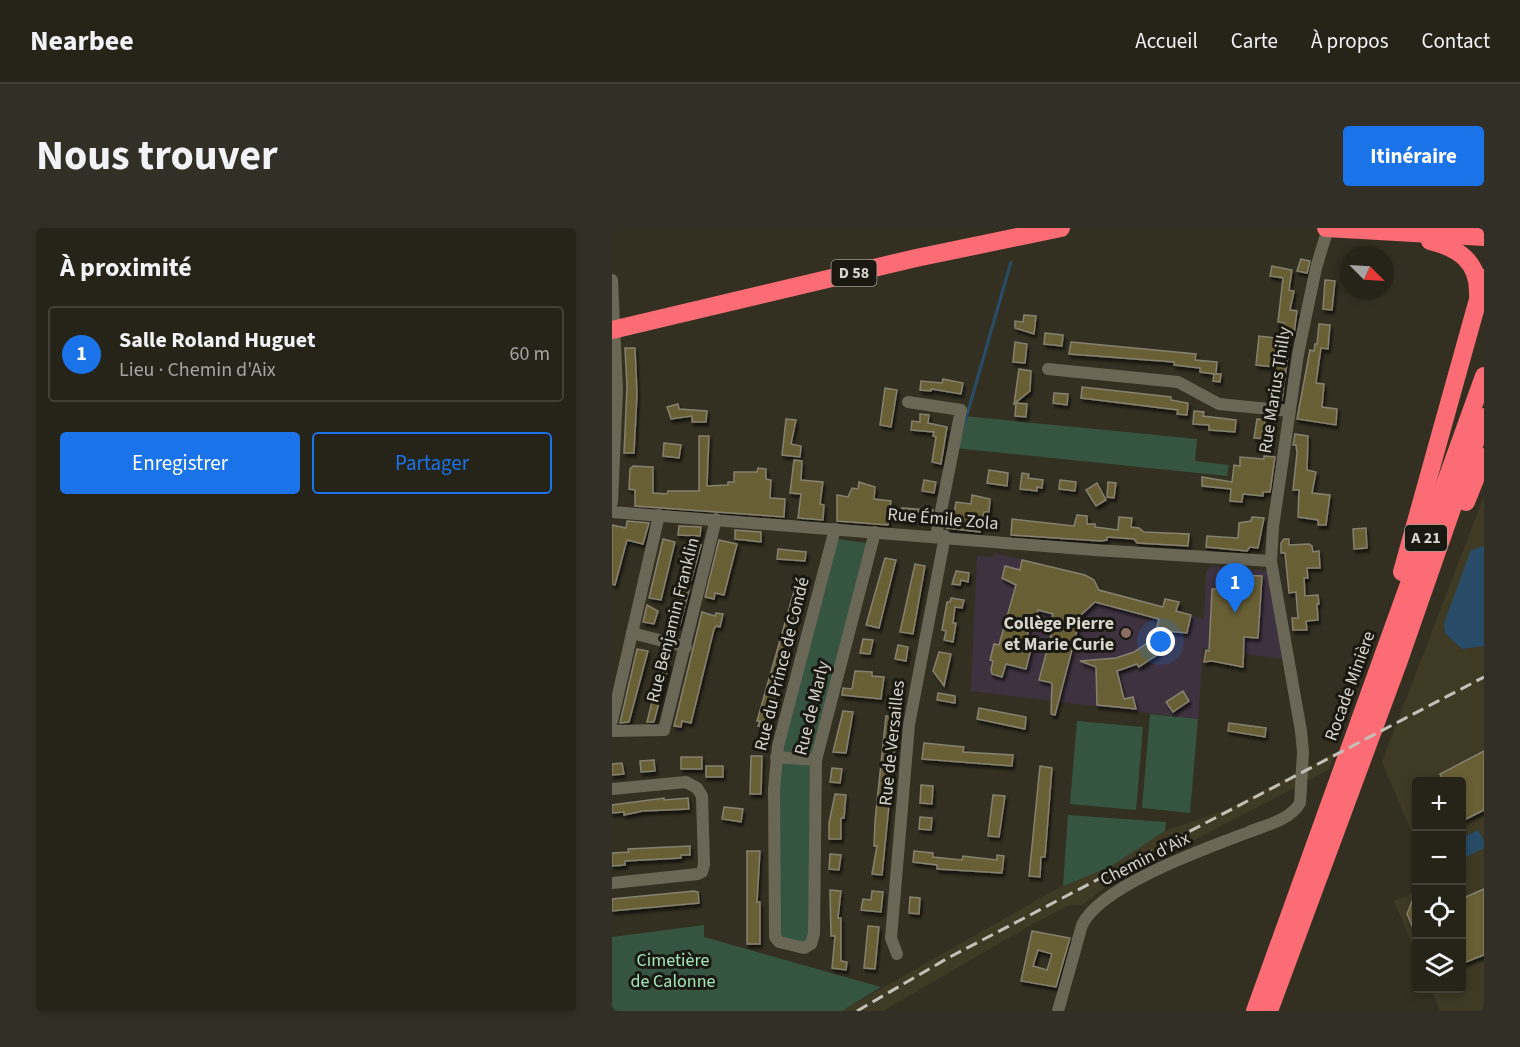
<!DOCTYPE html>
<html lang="fr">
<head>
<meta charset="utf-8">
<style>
	body { margin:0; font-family:"Source Sans 3",sans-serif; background:#323026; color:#f1f3f6 }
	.controls { position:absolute; right:18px; bottom:18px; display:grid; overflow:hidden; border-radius:6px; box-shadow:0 3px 9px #0003 }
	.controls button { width:54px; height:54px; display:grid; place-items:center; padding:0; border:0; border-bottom:2px solid #424138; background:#262419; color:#f1f3f6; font:30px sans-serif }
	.compass { position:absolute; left:728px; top:18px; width:54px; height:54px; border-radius:50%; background:#262419; box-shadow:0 3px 9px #0003; rotate:114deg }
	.you { position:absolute; left:549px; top:414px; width:21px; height:21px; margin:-15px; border:4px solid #fff; border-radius:50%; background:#1a73e8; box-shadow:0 0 0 9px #1a73e833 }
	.badge { display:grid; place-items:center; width:39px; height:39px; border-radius:50%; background:#1a73e8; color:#fff; font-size:20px; font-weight:700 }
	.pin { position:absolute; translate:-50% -50px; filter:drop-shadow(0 2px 3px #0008) }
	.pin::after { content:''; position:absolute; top:32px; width:21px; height:18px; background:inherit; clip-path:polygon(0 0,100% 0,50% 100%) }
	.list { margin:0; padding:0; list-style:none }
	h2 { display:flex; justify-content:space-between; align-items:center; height:78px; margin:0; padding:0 24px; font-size:26px }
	h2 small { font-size:20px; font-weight:400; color:#a4a4a2 }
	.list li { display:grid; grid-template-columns:39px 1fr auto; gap:18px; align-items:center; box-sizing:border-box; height:96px; margin:0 12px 12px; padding:0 12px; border:2px solid #424138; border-radius:6px }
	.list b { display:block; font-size:22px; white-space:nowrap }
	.list p { margin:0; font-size:20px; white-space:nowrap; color:#a4a4a2 }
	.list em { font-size:20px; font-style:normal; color:#a4a4a2 }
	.actions { display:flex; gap:12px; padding:18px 24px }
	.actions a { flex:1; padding:14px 0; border:2px solid #1a73e8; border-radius:6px; text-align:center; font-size:21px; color:#1a73e8 }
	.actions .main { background:#1a73e8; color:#fff }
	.icon { flex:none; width:33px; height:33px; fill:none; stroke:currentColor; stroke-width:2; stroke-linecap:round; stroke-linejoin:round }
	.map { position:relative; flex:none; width:872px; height:783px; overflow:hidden; border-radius:6px }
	header { display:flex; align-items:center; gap:36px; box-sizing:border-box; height:84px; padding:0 30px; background:#262419; border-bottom:2px solid #424138 }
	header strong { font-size:28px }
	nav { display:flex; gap:33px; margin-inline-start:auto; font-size:21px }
	.intro { display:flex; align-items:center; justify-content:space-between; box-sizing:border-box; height:144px; padding:0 36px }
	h1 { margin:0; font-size:42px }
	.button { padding:15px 27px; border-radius:6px; background:#1a73e8; color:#fff; font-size:21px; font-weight:700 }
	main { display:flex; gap:36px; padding:0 36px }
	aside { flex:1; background:#262419; border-radius:6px; box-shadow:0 3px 9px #0003 }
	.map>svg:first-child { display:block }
	.built { fill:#3f3a24 }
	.education { fill:#3f3240 }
	.green { fill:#365541 }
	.water { fill:#284c67 }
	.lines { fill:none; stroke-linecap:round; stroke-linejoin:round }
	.stream { stroke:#284c67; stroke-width:3 }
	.building { fill:#695f35; stroke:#858170; stroke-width:1.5; fill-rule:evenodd; filter:url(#shadow) }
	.minor { stroke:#6b6757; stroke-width:12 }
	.highway { stroke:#fb6c74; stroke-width:18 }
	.rail { stroke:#c3c1b7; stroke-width:3; stroke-dasharray:12 6; stroke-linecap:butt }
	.education-dot { fill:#8d6e63; stroke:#191811; stroke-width:2 }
	.labels { text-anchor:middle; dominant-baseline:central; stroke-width:6; stroke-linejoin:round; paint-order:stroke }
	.shield { fill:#191811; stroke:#9e9c94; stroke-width:1.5 }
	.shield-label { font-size:16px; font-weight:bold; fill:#d7d5cc }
	.street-label { font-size:18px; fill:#d7d5cc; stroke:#191811 }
	.poi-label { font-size:18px; font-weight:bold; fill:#d7d5cc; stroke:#191811; text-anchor:end }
	.park-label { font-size:18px; fill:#a3e7bb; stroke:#191811 }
</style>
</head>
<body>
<header>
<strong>Nearbee</strong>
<nav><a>Accueil</a><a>Carte</a><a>À propos</a><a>Contact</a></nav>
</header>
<div class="intro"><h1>Nous trouver</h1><a class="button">Itinéraire</a></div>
<main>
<aside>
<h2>À proximité<small></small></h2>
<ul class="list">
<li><span class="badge">1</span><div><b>Salle Roland Huguet</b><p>Lieu · Chemin d'Aix</p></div><em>60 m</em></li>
</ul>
<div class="actions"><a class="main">Enregistrer</a><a>Partager</a></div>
</aside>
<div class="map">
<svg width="872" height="783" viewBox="0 0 872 783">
	<defs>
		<filter id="shadow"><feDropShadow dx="2" dy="3.5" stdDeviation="1.5" flood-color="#0009"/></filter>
	</defs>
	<rect width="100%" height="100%" fill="#333021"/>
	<!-- built -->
	<g class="built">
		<path d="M872 268V783H825L828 782 819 761 850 760V554H804V615L770 534Z"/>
		<path d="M722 525 718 541 493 659 470 677H458L419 697 271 783H230L448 659 498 639 553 603 613 582Z"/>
		<path d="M804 664V726L782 673Z"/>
	</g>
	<!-- education -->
	<path class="education" d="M382 325 475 348 482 352 487 362 550 378 553 371 567 374 565 383 592 391 594 343 600 338 656 343 670 431 591 420 586 491 359 463 365 328 381 329Z"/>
	<!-- green -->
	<g class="green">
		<path d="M352 188 585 211 583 233 617 237 615 248 343 220Z"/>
		<path d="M218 310 256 315 204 516 200 706 189 717 173 714 165 706 167 523Z"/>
		<path d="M538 486 586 491 578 585 530 580Z"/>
		<path d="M465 493 531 499 524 582 458 576Z"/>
		<path d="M456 587 554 594 553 603 498 639 451 658Z"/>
		<path d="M92 697V709L269 759 230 783H0V709Z"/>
	</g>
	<!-- water -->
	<g class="water">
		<path d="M872 318V418L850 421 833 405 832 395 859 322Z"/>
		<path d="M866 602 872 613V620L850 631V610Z"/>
	</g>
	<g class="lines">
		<!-- stream -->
		<path class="stream" d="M352 197 399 34"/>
	</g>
	<!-- building -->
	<g class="building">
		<path d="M689 31 698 33 695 45 685 43Z"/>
		<path d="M660 38 680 42 677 62 682 63 678 82 685 83 682 106 679 105 670 172 659 171 663 139 644 137 647 108 671 111 672 95 666 94 671 50 658 48Z"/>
		<path d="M713 52 723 53 720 82 711 81Z"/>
		<path d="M412 87 424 88 422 106 403 100V93L411 94Z"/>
		<path d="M707 96 718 97 716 121 709 120 704 155 712 156 710 179 725 181 724 197 685 191 698 122 702 123 703 116H705Z"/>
		<path d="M433 105 451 107 450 118 432 116Z"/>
		<path d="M403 114 415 116 413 135 401 134Z"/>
		<path d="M459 114 584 126 583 132 605 134 604 146H609L608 154 601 153 602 146 588 144V140L562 137V134L457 126Z"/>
		<path d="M13 120H23L25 166 22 225H12L15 159Z"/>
		<path d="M407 141 419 143 418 163 402 176Z"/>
		<path d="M331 151 351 155 349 166 319 161V163L308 162 309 153 330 155Z"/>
		<path d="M470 159 559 169V172L576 175 575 187 565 186 566 182 469 170Z"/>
		<path d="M273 160 285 162 279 199 268 197Z"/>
		<path d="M442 165 456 166 455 177 441 175Z"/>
		<path d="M404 175 415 176 414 189 403 188Z"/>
		<path d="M66 176 67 181 95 183 94 194H80V188L59 191 55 179Z"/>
		<path d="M582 183 592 184 591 188 624 192 623 204 597 202V197L581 196Z"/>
		<path d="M308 186 317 187 316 195 335 199 329 236 320 234 324 209 321 208 322 204 299 202 300 193 308 194Z"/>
		<path d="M174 191 184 192 179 216 189 218 188 229 170 227Z"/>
		<path d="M645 191 653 192 652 203H656L655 211 642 210Z"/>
		<path d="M683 206 696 208 695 242 704 244 700 265 718 267 714 297H706V292L686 289 687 262H681L685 225 684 217H681Z"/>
		<path d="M87 208H97L95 258 116 257V254H122V244H145L146 240 154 241V251L159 252 158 270 173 271 172 289 23 278V262L17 261 18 241 21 238 41 239V265L55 266 56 263H87Z"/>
		<path d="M52 215 69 217 67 230 51 228Z"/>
		<path d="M652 228 663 229 658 264H651V268L631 266 630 274 618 273 619 261 590 258V249L620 254 622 237 628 238V229L652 231Z"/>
		<path d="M182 232 190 233 189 252 211 254 208 276 212 277 211 292 186 290 189 266 178 265Z"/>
		<path d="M377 242 396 245 395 258 375 255Z"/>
		<path d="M410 245 417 246 416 250 431 252 430 260 425 259V263L408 261Z"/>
		<path d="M312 252 324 254 322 265 310 263Z"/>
		<path d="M448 252 464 254 463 263 447 261Z"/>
		<path d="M247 254 263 259 262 271 279 273 276 297 225 293V267L236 269 240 260 246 261Z"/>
		<path d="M496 254 504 255 502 270 495 269Z"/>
		<path d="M485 255 494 272 484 278 474 262Z"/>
		<path d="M360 267 378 271 377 284H372L368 304 334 300 337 285 342 286 344 274 359 276Z"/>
		<path d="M290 280 303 281 301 293 287 291Z"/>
		<path d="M305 281 321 282 319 293 312 291Z"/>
		<path d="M465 287 475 288V296H483V299L506 302 507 289 520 290 519 299 527 300 532 304 577 306 576 318 525 315 522 311 495 309V312L489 313 399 307 400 291 462 298Z"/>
		<path d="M640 289 652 290 646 320 638 319 635 323 594 319 595 308 626 310 627 295 639 293Z"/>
		<path d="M15 293 37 295 31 316 15 312 3 357 0 356V297L14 300Z"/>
		<path d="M67 298 89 299 88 308 66 307Z"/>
		<path d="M754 300 755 320 742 321 741 301Z"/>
		<path d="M123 302 149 304V314L123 311Z"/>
		<path d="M51 311 63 314 49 372 37 370Z"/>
		<path d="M672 311H677V317L697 316 700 318 701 324 707 323 708 340H695L696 350H692L693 368 706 367 707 376H705L706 392 694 393 695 402H681L680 390H686L684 364 677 365 673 325H669V315Z"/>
		<path d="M107 312 125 316 112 367 103 365 102 371 93 369Z"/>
		<path d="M82 315 89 317 79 353 72 351Z"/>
		<path d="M166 321 194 324 193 333 165 331Z"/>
		<path d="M273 330 284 332 267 400 254 397Z"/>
		<path d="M410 332 473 347 482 352 487 362 551 379 553 371 567 374 564 383 579 387 575 405 544 402 547 391 483 374 469 387 443 487 439 486 440 455 427 452 442 396 438 395 441 386 426 382 424 391 420 390 413 415 420 417 414 441 394 436 390 449 380 446 379 442 381 433 378 432 382 416 387 417 404 357 390 350 393 338 408 342Z"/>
		<path d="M303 336 313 338 301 406 288 404Z"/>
		<path d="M344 343 357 345 356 354 349 352 348 357 340 356Z"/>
		<path d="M606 346 650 348 646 410 632 409 631 439 600 433 592 434 594 422 597 423 600 361H605Z"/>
		<path d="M183 360 192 362 155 500 146 498 148 493H145Z"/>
		<path d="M71 361 77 362 68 397 61 395Z"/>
		<path d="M339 370 352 372 350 380 343 379 341 395H344L341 414 332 412 334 403 330 402 335 374H338Z"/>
		<path d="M35 377 46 383 42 396 31 394Z"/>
		<path d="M90 384 103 388 104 385 111 386 108 399 104 398 102 401 79 495 70 493 69 499 62 498Z"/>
		<path d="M251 411 261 412 258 426 248 425Z"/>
		<path d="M541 411 552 422 527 439 525 436 505 443 512 471 521 469 524 481 485 477 484 439 468 433 504 430 522 424Z"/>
		<path d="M286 417 296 419 294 433 283 431Z"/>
		<path d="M25 421 36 423 17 494 8 495Z"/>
		<path d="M327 424 339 426 332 458 321 443Z"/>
		<path d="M50 434 57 436 42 494H35Z"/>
		<path d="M243 443 260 444V448L272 449 269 471 230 467 231 460 240 461Z"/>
		<path d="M571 463 577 473 561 484 554 474Z"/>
		<path d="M326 465 343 468V475L325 472Z"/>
		<path d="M367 480 414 489 413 501 365 491Z"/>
		<path d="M231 483 241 484 234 525 221 524Z"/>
		<path d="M274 488 285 489V498L270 647 260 646 265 618H262L263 593Z"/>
		<path d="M617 495 654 500 653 509 616 503Z"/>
		<path d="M312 515 352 519 351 524 401 527 400 538 310 531Z"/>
		<path d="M872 523V582L852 592 849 554H832L828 546Z"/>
		<path d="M139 528H150L149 566H138Z"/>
		<rect x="69" y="529" width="21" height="12"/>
		<path d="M42 532 43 543 29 544 28 533Z"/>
		<path d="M10 535 12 546 0 547V536Z"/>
		<rect x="94" y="538" width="17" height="11"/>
		<path d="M428 538 440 540 433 629H429L428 649 417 648Z"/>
		<path d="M220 540 230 541 228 555 218 554Z"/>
		<path d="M309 557 321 558 320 576 308 575Z"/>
		<path d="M223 566 234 567 232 590H229V611H217V595Z"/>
		<path d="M381 567 393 568 387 609 376 608Z"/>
		<path d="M52 570V572L76 570 77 581 31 583 12 587V584L0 585V577Z"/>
		<path d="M112 579 131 581 129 594 110 591Z"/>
		<path d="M308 589 320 590 319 602 307 601Z"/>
		<path d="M78 618V627H69V630L13 633V637L0 638V625L17 624 16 621Z"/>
		<path d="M135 623H148L145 674H148V716H135Z"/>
		<path d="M302 623 321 625V629L350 632 351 628 385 632V627L392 628 390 645 325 641V637L301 634Z"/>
		<path d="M218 626 229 627 227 642 217 641Z"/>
		<path d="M872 661V727L849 736V671Z"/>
		<path d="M218 662 229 663 226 690H229V733L235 734 234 742 220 740 223 708H219Z"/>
		<path d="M82 663 86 664 87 675 0 683V671Z"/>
		<path d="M260 663 271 664 269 684 249 682 251 671 259 672Z"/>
		<path d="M804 663V707L795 686Z"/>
		<path d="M298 669 308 670 307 686 297 685Z"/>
		<path d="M256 698 267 699 263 741 252 740Z"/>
		<path d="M420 703 458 710 444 759 409 753ZM426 722 440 726 435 742 421 738Z"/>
	</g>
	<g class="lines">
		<!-- minor -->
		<g class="minor">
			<path d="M0 52 5 162 0 274"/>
			<path d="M436 141 566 154 607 176 678 183"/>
			<path d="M296 174 349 182 324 308"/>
			<path d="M0 284 483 322 659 333"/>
			<path d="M223 301 166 518 162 561 163 709 167 714 192 720 199 716 202 706 204 532 263 304"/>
			<path d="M20 405 74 419"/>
			<path d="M0 493 47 287"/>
			<path d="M0 503 52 502 104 291"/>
			<path d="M164 529 204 532"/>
			<path d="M0 561 74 554 85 560 90 568 92 636 90 644 86 646 0 655"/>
			<path d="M285 726 279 710 297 497 333 308"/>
			<path d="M446 783 470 697C489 657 595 620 637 604 654 597 678 592 688 575L691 524 689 503 659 333 661 299 686 126 704 40 716 0"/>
		</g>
		<!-- highway -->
		<g class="highway">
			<path d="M714 0 872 9"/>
			<path d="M818 13C847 20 867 34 866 66"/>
			<path d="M0 102 304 30 449 0"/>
			<path d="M854 274 872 229"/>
			<path d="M790 344 872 50"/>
			<path d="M643 783 872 148"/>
			<path d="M657 783 786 435 872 189"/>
		</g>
		<!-- rail -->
		<path class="rail" d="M245 783 336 730 872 449"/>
	</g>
	<!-- markers -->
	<circle class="education-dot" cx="514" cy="405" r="6"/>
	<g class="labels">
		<!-- shield labels -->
		<g class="shield">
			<rect x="219.5" y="32" width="45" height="26" rx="4.5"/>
			<rect x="793" y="297" width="42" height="26" rx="4.5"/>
		</g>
		<g class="shield-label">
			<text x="242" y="45">D 58</text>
			<text x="814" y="310">A 21</text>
		</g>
		<!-- street labels -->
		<g class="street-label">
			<text transform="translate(663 162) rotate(-81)">Rue Marius Thilly</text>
			<text transform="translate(331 291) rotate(5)">Rue Émile Zola</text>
			<text transform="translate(61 392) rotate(-76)">Rue Benjamin Franklin</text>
			<text transform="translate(170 436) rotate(-76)">Rue du Prince de Condé</text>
			<text transform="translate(738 458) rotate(-70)">Rocade Minière</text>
			<text transform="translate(200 480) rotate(-76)">Rue de Marly</text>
			<text transform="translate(280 515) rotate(-84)">Rue de Versailles</text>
			<text transform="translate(533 631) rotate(-27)">Chemin d'Aix</text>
		</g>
		<!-- poi labels -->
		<g class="poi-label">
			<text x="502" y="395">Collège Pierre<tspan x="502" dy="21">et Marie Curie</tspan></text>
		</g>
		<!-- park labels -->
		<g class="park-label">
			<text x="61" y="732">Cimetière<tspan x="61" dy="21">de Calonne</tspan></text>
		</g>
	</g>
</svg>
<div class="controls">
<button>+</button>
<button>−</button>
<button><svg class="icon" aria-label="locate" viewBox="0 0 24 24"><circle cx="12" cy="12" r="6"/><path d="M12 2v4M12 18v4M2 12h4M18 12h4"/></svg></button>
<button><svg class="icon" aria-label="layers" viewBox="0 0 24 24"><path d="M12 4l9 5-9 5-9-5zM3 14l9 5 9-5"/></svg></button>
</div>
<svg class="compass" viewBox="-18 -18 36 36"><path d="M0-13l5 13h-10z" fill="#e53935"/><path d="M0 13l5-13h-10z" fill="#a4a4a2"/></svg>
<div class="you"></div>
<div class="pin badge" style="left:623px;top:385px">1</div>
</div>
</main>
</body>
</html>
